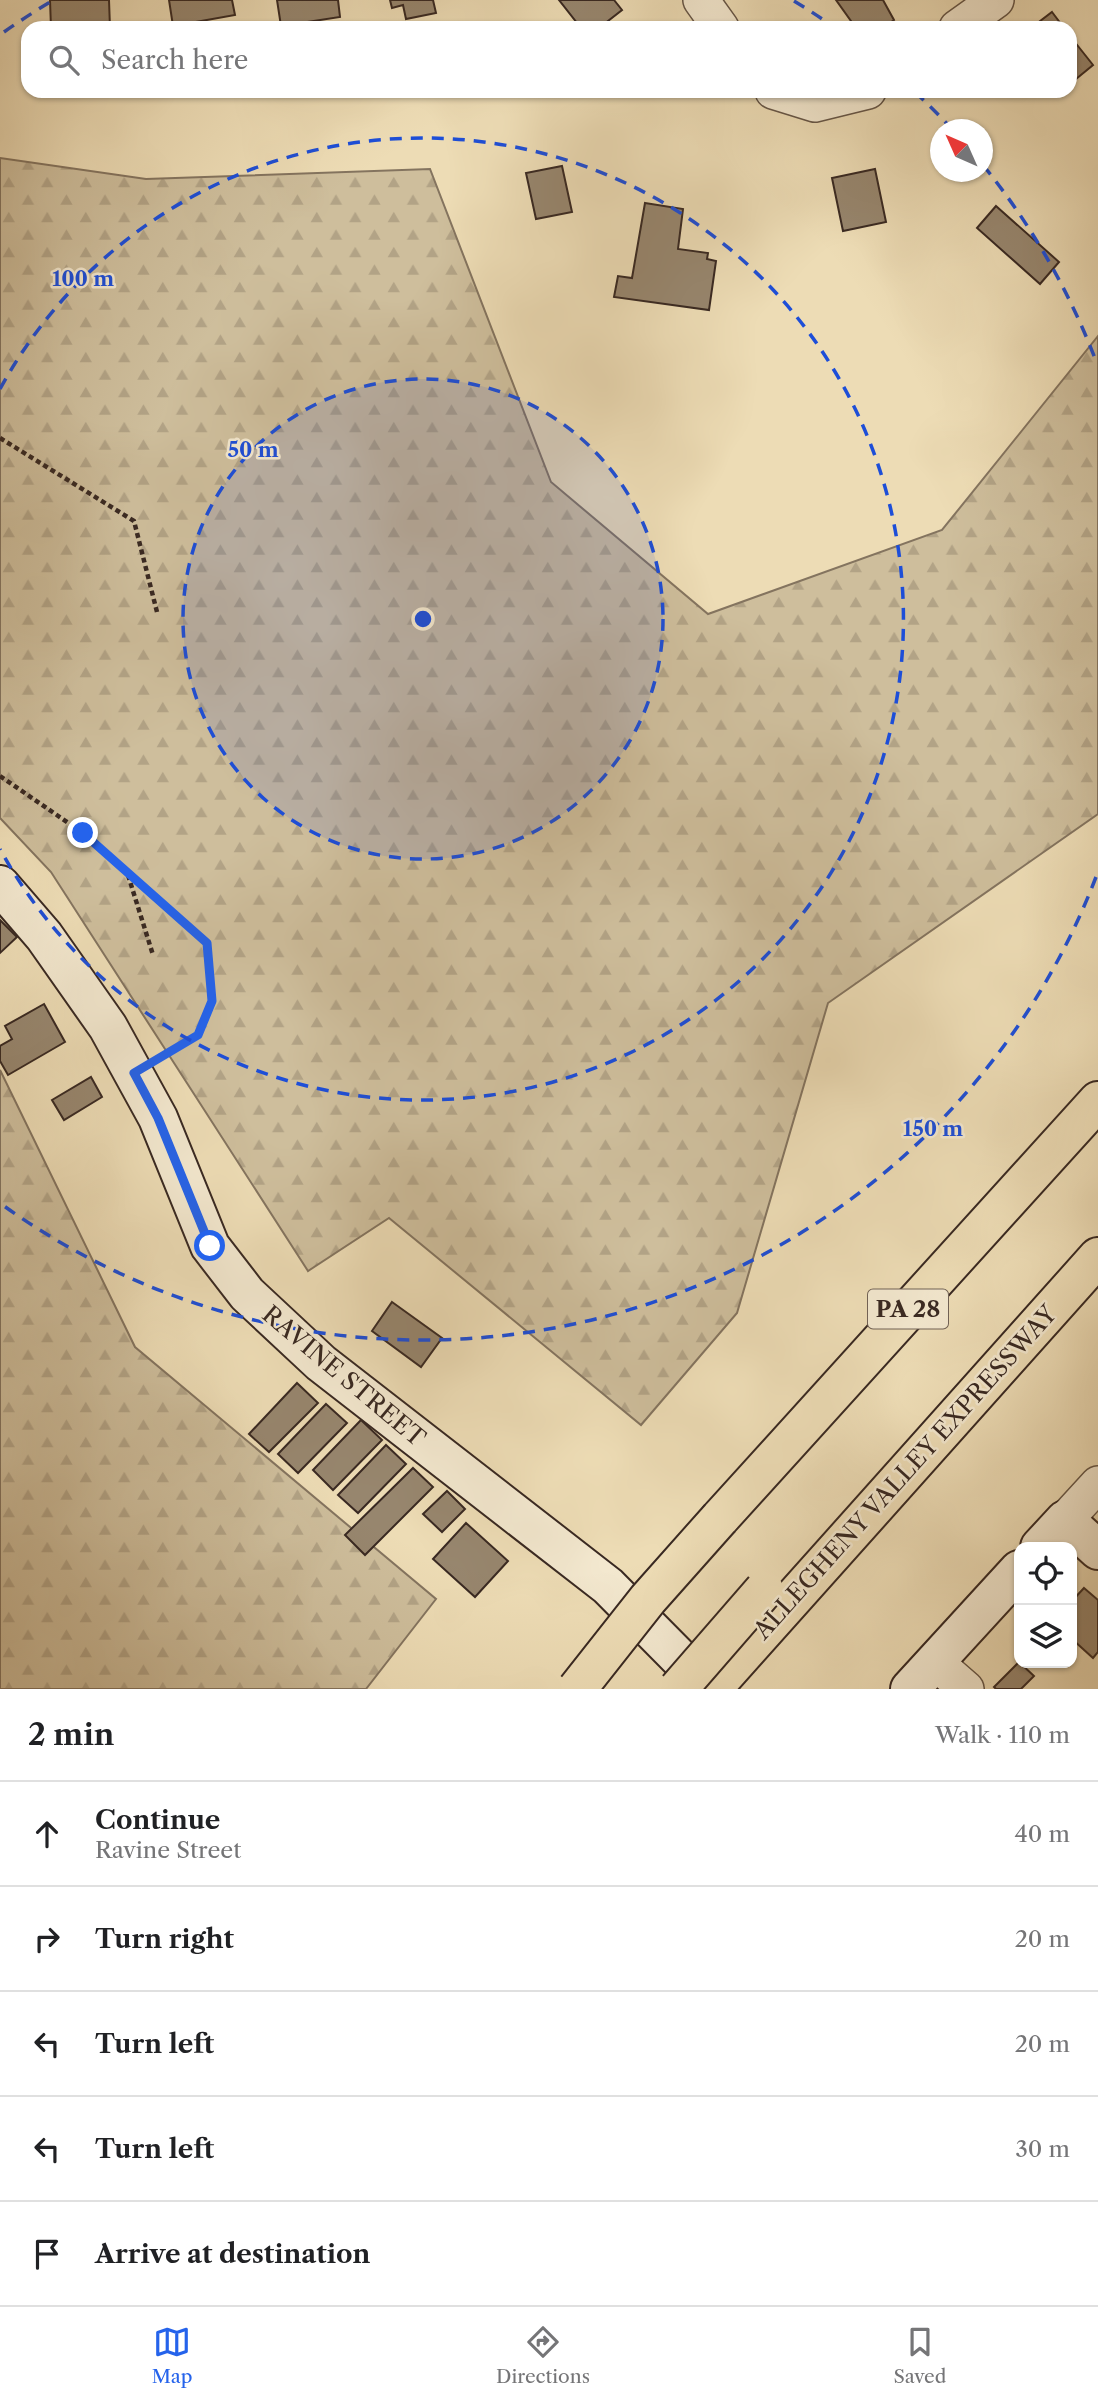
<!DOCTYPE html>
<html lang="en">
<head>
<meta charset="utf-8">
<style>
	body { margin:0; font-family:"Libre Caslon Text",serif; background:#f6f6f6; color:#202124 }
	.controls { position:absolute; right:21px; bottom:21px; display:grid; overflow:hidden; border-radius:14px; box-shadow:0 2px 5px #0004 }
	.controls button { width:63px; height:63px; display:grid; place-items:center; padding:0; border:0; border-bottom:2px solid #e0e0e0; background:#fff; color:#202124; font:35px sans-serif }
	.compass { position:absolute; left:930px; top:119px; width:63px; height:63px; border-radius:50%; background:#fff; box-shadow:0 2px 5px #0004; rotate:315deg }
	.stop { position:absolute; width:21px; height:21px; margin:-16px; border:5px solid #2563eb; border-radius:50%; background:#fff }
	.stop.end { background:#2563eb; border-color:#fff; box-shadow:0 2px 7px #0008 }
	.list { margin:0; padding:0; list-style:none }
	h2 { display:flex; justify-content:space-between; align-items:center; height:91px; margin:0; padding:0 28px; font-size:30px }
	h2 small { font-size:23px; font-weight:400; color:#757577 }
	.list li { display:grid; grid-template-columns:46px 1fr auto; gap:21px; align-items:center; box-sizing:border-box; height:105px; padding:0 28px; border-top:2px solid #e0e0e0 }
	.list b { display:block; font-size:26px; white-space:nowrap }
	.list p { margin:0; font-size:23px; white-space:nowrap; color:#757577 }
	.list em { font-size:23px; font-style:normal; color:#757577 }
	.icon { flex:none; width:38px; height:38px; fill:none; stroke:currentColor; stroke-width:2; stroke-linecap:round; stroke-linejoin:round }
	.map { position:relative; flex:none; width:1098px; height:1689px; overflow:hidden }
	.search { position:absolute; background:#fff; box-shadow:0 2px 5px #0004; left:21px; right:21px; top:21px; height:77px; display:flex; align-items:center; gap:18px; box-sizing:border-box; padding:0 24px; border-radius:21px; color:#757577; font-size:26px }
	.sheet { height:616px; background:#fff }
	nav { display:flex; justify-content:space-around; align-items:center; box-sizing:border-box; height:98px; border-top:2px solid #e0e0e0; background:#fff; font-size:19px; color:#757577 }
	nav a { display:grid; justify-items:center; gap:4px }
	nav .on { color:#2563eb }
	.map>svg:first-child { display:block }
	.forest { fill:url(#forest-firs); stroke:#84745f; stroke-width:2 }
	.building { fill:#97866e; stroke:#392922; stroke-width:2 }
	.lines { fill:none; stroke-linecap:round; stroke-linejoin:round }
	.street-casing { stroke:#665647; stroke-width:38 }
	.secondary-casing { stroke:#392922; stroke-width:42 }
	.highway-casing { stroke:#392922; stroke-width:42 }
	.path { stroke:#392922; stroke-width:4.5; stroke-dasharray:5 3.5; stroke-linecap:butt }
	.street { stroke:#f3e8cf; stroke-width:35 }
	.secondary { stroke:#f3e8cf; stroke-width:38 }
	.highway { stroke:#eddcb5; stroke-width:38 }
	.highway-bridge-casing { stroke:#392922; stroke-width:42; stroke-linecap:butt }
	.highway-bridge { stroke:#eddcb5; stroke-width:38 }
	.route { stroke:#2563eb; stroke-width:9 }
	.ring { fill:none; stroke:#1d4ed8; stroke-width:3.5; stroke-dasharray:12 9 }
	.labels { text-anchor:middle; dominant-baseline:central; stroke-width:5; stroke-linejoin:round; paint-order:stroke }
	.shield { fill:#f3e8cf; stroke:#716256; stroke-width:2 }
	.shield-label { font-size:23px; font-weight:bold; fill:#392922 }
	.street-label { font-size:24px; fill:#392922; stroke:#f3e8cf }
	.centre { fill:#1d4ed8; stroke:#f3e8cf; stroke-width:3.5 }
	.ring-label { font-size:21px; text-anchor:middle; font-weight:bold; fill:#1d4ed8; stroke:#f3e8cf; stroke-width:5; stroke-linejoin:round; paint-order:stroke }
</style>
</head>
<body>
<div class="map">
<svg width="1098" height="1689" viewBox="0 0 1098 1689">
	<defs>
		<pattern id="forest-firs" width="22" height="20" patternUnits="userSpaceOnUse" patternTransform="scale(1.75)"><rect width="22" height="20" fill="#cebe9c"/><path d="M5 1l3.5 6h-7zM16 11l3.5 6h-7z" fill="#b2a386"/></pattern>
	</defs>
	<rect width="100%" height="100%" fill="#eddcb5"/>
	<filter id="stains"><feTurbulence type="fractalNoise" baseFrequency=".00286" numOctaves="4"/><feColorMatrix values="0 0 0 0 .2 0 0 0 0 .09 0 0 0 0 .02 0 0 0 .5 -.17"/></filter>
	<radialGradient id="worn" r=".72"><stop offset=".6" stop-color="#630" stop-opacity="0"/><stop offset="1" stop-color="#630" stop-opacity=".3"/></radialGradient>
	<!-- forest -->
	<g class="forest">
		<path d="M0 158 146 179 430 169 551 482 708 614 942 530 1098 336V814L828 1003 737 1313 641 1425 389 1218 308 1271 51 872 0 818Z"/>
		<path d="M0 1070 135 1347 436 1599 366 1689H0Z"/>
	</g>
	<!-- building -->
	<g class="building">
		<path d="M50 0H109L110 28H51Z"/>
		<path d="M169 0H232L235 15 173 26Z"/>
		<path d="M277 0H338L340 17 281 26Z"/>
		<path d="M390 0H433L436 13 406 19 403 5 392 8Z"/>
		<path d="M559 0H614L622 10 599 28H581Z"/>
		<path d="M836 0H883L894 20 883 28H856Z"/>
		<path d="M1052 12 1064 28H1031Z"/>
		<path d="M1070 36 1093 65 1070 84Z"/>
		<path d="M562 166 572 212 536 219 526 173Z"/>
		<path d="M875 169 886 222 843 231 832 178Z"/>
		<path d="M645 203 683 209 678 249 708 253 707 259 716 261 709 310 614 297 618 276 632 278Z"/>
		<path d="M996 206 1059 262 1040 284 977 228Z"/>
		<path d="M0 920 17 937 0 953Z"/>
		<path d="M44 1004 65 1042 8 1075 0 1061V1046L12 1039 5 1026Z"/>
		<path d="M91 1077 102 1097 64 1120 52 1100Z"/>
		<path d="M392 1302 442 1338 421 1367 372 1331Z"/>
		<path d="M297 1383 318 1403 269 1452 249 1434Z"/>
		<path d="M326 1404 347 1423 298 1473 278 1454Z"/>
		<path d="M361 1420 382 1440 333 1490 313 1470Z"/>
		<path d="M386 1445 406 1464 358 1513 338 1495Z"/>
		<path d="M413 1468 433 1487 365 1555 345 1535Z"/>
		<path d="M447 1491 465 1509 442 1532 423 1514Z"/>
		<path d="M466 1523 508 1561 475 1597 433 1559Z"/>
		<path d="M1084 1588 1098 1600V1652L1093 1658 1072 1639V1601Z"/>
		<path d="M1019 1662 1034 1676 1021 1689H996L994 1687Z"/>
	</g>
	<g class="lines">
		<defs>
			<g id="street">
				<path d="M701 0 721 28"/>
				<path d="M957 28 996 0"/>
				<path d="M773 91 815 104 868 91"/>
				<path d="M1065 1520 1098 1484"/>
				<path d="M935 1662 966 1689"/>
			</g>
			<g id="secondary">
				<path d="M0 885 44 936 108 1027 158 1118 210 1246 247 1294 321 1363 608 1586 710 1689"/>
				<path d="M1040 1547 1065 1520 1098 1550"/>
				<path d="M910 1689 1019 1570"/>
			</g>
			<g id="highway">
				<path d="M720 1518 1098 1101"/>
				<path d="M712 1689 1098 1257"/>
			</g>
		</defs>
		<!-- street casing -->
		<use href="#street" class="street-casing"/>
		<!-- secondary casing -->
		<use href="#secondary" class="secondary-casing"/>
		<!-- highway casing -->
		<use href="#highway" class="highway-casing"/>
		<!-- path -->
		<g class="path">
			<path d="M0 438 134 521 157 612"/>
			<path d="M0 776 83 833 207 943 212 1001 198 1035 162 1057"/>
			<path d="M128 875 153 955"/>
		</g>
		<!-- street -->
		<use href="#street" class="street"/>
		<!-- secondary -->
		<use href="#secondary" class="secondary"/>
		<!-- highway -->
		<use href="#highway" class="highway"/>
		<defs>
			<g id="highway-bridge">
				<path d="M577 1689 648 1599 720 1518"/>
				<path d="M678 1689 764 1590"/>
			</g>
		</defs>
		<!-- highway-bridge casing -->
		<use href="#highway-bridge" class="highway-bridge-casing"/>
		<!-- highway-bridge -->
		<use href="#highway-bridge" class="highway-bridge"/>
	</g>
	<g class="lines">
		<!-- route -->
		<path class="route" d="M83 833 207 943 212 1001 198 1035 134 1073 158 1118 210 1246"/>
	</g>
	<!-- distance rings -->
	<circle cx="423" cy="619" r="240" fill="#1d4ed8" fill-opacity=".12"/>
	<g class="ring">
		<circle cx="423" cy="619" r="240"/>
		<path d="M0 389A481 481 0 1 1 0 849"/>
		<path d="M1096 877A721 721 0 0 1 4 1206M4 32A721 721 0 0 1 52 1M794 1A721 721 0 0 1 831 25M915 92A721 721 0 0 1 950 127M983 165A721 721 0 0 1 1096 361"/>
	</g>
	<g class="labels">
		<!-- shield labels -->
		<rect class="shield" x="868" y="1289.5" width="80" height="39" rx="5"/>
		<g class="shield-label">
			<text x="908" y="1309">PA 28</text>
		</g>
		<!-- street labels -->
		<g class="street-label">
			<text transform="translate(344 1376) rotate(40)">RAVINE STREET</text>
			<text transform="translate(905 1472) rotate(-48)">ALLEGHENY VALLEY EXPRESSWAY</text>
		</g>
	</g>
	<circle cx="423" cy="619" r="10" class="centre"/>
	<g class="ring-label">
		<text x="83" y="286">100 m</text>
		<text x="253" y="457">50 m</text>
		<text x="933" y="1136">150 m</text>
	</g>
	<rect width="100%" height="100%" filter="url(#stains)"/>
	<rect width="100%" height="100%" fill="url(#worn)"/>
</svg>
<div class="controls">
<button><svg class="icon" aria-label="locate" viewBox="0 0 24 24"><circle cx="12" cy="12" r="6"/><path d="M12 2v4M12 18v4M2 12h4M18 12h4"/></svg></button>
<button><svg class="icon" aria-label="layers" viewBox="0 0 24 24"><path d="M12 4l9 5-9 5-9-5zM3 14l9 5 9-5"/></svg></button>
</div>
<svg class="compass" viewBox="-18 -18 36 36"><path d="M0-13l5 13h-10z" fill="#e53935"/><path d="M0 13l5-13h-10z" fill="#757577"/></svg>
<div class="stop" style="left:210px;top:1246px"></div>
<div class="stop end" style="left:83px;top:833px"></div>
<div class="search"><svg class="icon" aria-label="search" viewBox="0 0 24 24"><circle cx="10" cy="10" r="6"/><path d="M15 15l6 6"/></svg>Search here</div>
</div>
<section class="sheet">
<h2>2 min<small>Walk · 110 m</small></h2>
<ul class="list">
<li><svg class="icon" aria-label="ahead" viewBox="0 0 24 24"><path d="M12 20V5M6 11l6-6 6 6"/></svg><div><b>Continue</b><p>Ravine Street</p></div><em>40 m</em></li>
<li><svg class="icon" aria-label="right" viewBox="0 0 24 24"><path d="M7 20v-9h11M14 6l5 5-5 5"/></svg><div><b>Turn right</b></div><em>20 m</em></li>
<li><svg class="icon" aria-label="left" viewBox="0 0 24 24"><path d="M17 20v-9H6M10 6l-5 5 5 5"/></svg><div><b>Turn left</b></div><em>20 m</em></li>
<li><svg class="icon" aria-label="left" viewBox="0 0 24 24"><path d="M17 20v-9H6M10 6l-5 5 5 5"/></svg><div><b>Turn left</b></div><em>30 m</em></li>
<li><svg class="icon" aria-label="arrive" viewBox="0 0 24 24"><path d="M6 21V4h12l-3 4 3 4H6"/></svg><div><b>Arrive at destination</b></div></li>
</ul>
</section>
<nav>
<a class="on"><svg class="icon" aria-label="map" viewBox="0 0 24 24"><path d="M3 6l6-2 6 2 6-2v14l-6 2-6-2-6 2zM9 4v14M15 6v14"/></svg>Map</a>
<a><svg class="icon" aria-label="directions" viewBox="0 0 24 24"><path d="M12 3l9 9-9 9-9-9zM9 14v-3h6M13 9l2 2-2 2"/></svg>Directions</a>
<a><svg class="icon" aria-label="saved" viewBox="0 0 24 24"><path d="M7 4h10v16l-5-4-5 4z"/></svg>Saved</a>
</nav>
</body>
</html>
